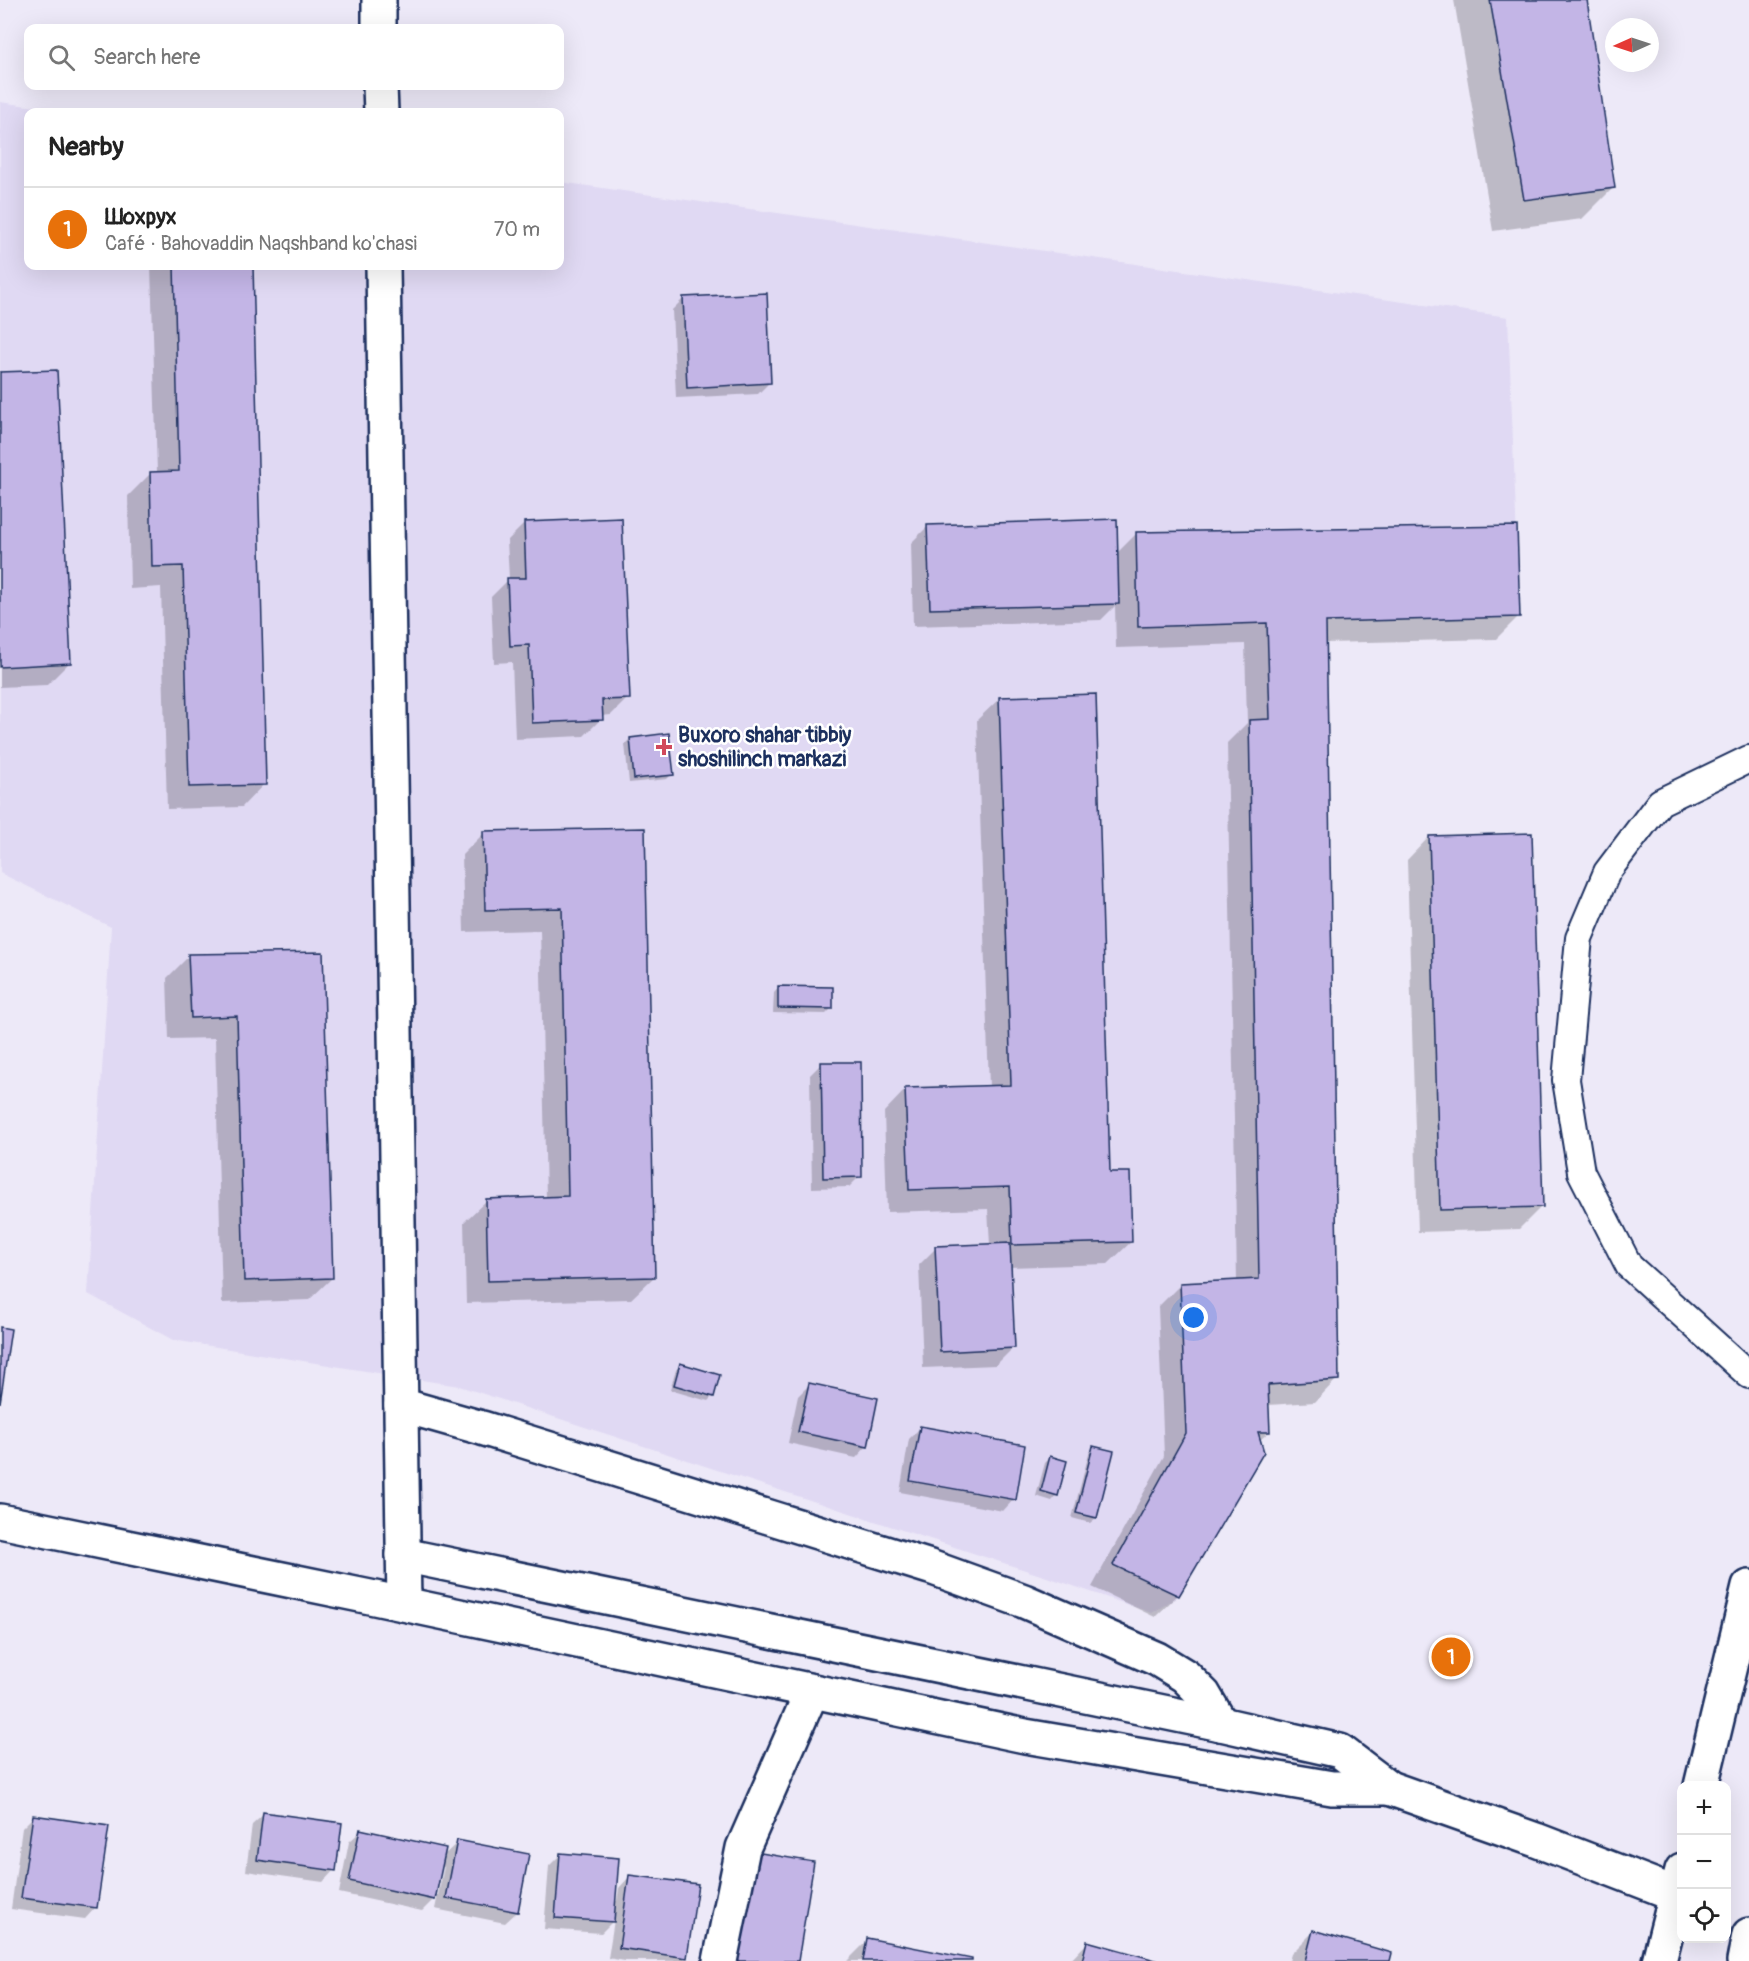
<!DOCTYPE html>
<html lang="en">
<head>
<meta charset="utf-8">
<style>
	body { margin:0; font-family:Pangolin,sans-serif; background:#f2f2f2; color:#222 }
	.controls { position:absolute; right:18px; bottom:18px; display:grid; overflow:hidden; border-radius:12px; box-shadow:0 6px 24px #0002 }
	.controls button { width:54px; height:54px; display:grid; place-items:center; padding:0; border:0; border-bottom:2px solid #e0e0e0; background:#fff; color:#222; font:30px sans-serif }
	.compass { position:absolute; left:1605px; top:18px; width:54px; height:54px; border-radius:50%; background:#fff; box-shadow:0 6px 24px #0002; rotate:267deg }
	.you { position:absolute; left:1194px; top:1318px; width:21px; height:21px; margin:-15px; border:4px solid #fff; border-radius:50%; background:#1a73e8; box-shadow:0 0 0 9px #1a73e833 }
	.badge { display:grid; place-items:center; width:39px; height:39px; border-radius:50%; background:#d1495b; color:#fff; font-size:20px; font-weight:700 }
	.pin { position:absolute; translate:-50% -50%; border:3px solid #fff; box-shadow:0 2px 6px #0006 }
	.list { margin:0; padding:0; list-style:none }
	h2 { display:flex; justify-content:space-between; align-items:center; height:78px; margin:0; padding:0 24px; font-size:26px }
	h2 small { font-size:20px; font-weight:400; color:#767676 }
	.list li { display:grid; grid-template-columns:39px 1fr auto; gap:18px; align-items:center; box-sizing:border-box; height:84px; padding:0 24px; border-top:2px solid #e0e0e0 }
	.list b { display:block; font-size:22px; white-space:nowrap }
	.list p { margin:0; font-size:20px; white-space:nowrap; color:#767676 }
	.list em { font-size:20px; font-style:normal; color:#767676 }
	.icon { flex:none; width:33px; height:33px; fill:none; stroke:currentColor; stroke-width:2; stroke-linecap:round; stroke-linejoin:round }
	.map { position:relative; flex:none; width:1749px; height:1961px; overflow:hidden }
	.search { position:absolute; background:#fff; box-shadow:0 6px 24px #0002; left:24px; top:24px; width:540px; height:66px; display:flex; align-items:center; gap:15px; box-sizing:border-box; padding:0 21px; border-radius:12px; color:#767676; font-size:22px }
	.panel { position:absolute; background:#fff; box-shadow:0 6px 24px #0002; left:24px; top:108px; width:540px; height:162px; border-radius:12px }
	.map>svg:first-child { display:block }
	.built { fill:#e0d9f3 }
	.shadow { fill:#0003 }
	.building { fill:#c3b5e6; stroke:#1b2f5e; stroke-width:1.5 }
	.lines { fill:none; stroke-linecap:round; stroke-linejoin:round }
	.lane-casing { stroke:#1b2f5e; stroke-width:30 }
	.street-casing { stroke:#1b2f5e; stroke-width:38 }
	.secondary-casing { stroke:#1b2f5e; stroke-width:38 }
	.lane { stroke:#fff; stroke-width:26 }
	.street { stroke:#fff; stroke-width:33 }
	.secondary { stroke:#fff; stroke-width:33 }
	.poi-dot { fill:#d1495b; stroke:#fff; stroke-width:2 }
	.labels { text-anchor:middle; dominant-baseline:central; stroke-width:5; stroke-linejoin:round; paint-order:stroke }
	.poi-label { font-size:21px; font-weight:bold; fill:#1b2f5e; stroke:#fff; text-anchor:start }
</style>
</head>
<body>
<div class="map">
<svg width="1749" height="1961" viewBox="0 0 1749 1961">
	<rect width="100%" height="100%" fill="#ede9f8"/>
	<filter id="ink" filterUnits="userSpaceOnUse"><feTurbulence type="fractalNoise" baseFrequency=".0167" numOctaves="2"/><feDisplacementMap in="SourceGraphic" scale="12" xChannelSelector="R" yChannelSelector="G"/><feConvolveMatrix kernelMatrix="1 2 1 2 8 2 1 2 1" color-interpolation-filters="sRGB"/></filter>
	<g filter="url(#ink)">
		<!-- built -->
		<path class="built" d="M0 102 71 112H28V266H560V182L1508 317 1520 617 1326 622 1339 1380 1268 1385 1270 1432H1259L1264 1452 1179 1596 1152 1613 1056 1580 459 1386 173 1340 88 1294 111 927 0 873Z"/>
		<!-- shadow -->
		<g class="shadow">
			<path d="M1454 0H1586L1613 188 1582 219 1493 231Z"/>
			<path d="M151 266H251L264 784 242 807 167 809 161 587 130 589 128 496 151 473H157Z"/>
			<path d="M684 298 769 383 758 394 676 398 672 310Z"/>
			<path d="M0 374 69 663 47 685 0 687Z"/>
			<path d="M524 524 628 698 611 715 601 716V719L584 736 515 739 512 662 494 663 491 597 509 579 507 541Z"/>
			<path d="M928 526 1116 554 1136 534 1518 617 1496 639 1325 643 1337 1379 1315 1402 1268 1405 1269 1432 1259 1441 1178 1595 1155 1617 1092 1587 1164 1456 1158 1307 1180 1285 1237 1282 1227 743 1247 723 1245 644 1116 648 1115 606 1101 620 913 626 911 543Z"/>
			<path d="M1000 698 1109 1174 1131 1242 1108 1264 1009 1267 1013 1348 996 1365 923 1368 919 1265 936 1248 990 1245 988 1209 887 1212 884 1112 906 1089 989 1087 977 720Z"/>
			<path d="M630 739 672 774 667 779 629 783 625 744Z"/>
			<path d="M643 829 654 1277 631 1299 466 1303 464 1222 487 1200 546 1198 540 930 464 932 462 855 484 833Z"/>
			<path d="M1429 837 1542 1206 1519 1229 1418 1232 1407 860Z"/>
			<path d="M322 953 332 1278 309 1300 222 1303 215 1038 169 1039 167 978 189 956Z"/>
			<path d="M779 987 832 1008 826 1014 773 1013 774 993Z"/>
			<path d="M821 1064 860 1176 849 1187 812 1188 810 1075Z"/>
			<path d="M681 1365 713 1396 708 1401 670 1390 676 1370Z"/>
			<path d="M809 1385 867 1446 856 1458 788 1443 798 1396Z"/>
			<path d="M921 1427 1014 1499 1003 1511 900 1492 909 1439Z"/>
			<path d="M1094 1448 1096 1518 1090 1523 1072 1518 1089 1453Z"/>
			<path d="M1050 1458 1057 1495 1052 1501 1036 1496 1045 1463Z"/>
			<path d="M264 1814 334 1870 323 1882 246 1871 252 1825Z"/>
			<path d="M33 1817 96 1907 85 1919 11 1909 22 1828Z"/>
			<path d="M361 1831 443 1856 458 1842 517 1912 505 1923 435 1909 444 1867 441 1866 433 1900 422 1911 339 1893 349 1842Z"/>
			<path d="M560 1855 614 1901H617L619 1888 630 1876 686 1957 682 1961H625L608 1958 614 1920 601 1933 544 1929 549 1866Z"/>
			<path d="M1314 1931 1388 1961H1289L1291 1954Z"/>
			<path d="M868 1940 970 1961H847Z"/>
			<path d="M1087 1943 1154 1961H1070Z"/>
		</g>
		<!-- building -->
		<g class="building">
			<path d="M1490 0H1587L1615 188 1524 200Z"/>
			<path d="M174 266H253L266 785 189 787 183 566 152 567 150 472 179 471Z"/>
			<path d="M767 293 771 383 687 388 683 297Z"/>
			<path d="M57 370 71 663 0 667V372Z"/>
			<path d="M622 518 630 699 602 700 603 720 532 723 529 645 510 646 507 578H526L524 522Z"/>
			<path d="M1117 519 1119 604 930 609 927 525Z"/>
			<path d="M1517 526 1520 617 1326 622 1339 1380 1268 1385 1270 1432H1258L1264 1452 1179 1596 1113 1565 1186 1433 1180 1283 1259 1279 1249 720 1270 719 1267 623 1138 627 1136 532Z"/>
			<path d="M1096 694 1110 1172H1130L1132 1242 1012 1245 1010 1187 909 1190 905 1088 1011 1085 999 697Z"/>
			<path d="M669 733 674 775 634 779 630 738Z"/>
			<path d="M645 828 655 1277 488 1281 486 1199 568 1196 562 908 485 910 483 831Z"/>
			<path d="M1532 833 1543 1207 1440 1210 1429 836Z"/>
			<path d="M323 952 333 1278 244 1281 237 1016 191 1018 188 954Z"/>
			<path d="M778 986 833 987V1009L778 1008Z"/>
			<path d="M821 1062H861L862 1177 823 1178Z"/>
			<path d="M1010 1243 1015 1348 940 1352 935 1246Z"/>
			<path d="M0 1327 11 1329 0 1403Z"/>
			<path d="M680 1363 720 1375 714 1397 674 1385Z"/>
			<path d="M809 1383 878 1398 868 1447 798 1432Z"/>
			<path d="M920 1426 1025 1445 1016 1500 910 1481Z"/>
			<path d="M1093 1446 1114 1451 1097 1518 1076 1513Z"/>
			<path d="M1050 1456 1067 1461 1058 1496 1041 1491Z"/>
			<path d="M263 1812 342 1823 336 1871 257 1860Z"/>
			<path d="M33 1815 109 1826 97 1908 21 1898Z"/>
			<path d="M360 1829 446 1848 435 1900 349 1881Z"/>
			<path d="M457 1840 529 1854 518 1912 446 1898Z"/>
			<path d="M755 1852 814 1862 798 1961H737Z"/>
			<path d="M560 1853 619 1858 614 1922 555 1918Z"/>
			<path d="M629 1875 698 1884 687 1958 619 1948Z"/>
			<path d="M1313 1930 1392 1953 1390 1961H1305Z"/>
			<path d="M867 1938 972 1959V1961H863Z"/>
			<path d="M1087 1941 1159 1961H1082Z"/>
		</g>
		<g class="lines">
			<defs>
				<path id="lane" d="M1749 759 1660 802 1607 872 1579 938 1566 1080 1581 1172 1629 1266 1749 1375"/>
				<g id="street">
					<path d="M379 0V28"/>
					<path d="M380 86 381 112"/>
					<path d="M383 266 404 1604"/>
					<path d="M401 1405 482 1428 930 1567 1024 1601 1157 1659 1185 1676 1204 1695 1221 1724"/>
					<path d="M0 1521 370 1597 1025 1736 1332 1788H1389"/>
					<path d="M403 1555 1221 1724 1340 1751 1389 1788 1536 1840 1676 1894"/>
					<path d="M720 1961 743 1848 812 1691"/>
				</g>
				<g id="secondary">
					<path d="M1701 1786 1749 1587"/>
					<path d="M1659 1961 1682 1870"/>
					<path d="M1744 1961 1749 1935"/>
				</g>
			</defs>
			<!-- lane casing -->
			<use href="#lane" class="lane-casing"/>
			<!-- street casing -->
			<use href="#street" class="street-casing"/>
			<!-- secondary casing -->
			<use href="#secondary" class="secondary-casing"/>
			<!-- lane -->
			<use href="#lane" class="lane"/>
			<!-- street -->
			<use href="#street" class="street"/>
			<!-- secondary -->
			<use href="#secondary" class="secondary"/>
		</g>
	</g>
	<!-- markers -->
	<path class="poi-dot" d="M661 738h6v6h6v6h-6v6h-6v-6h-6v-6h6z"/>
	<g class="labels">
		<!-- poi labels -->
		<g class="poi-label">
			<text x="678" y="735">Buxoro shahar tibbiy<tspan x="678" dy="24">shoshilinch markazi</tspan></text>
		</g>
	</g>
</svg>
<div class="controls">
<button>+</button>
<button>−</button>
<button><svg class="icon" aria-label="locate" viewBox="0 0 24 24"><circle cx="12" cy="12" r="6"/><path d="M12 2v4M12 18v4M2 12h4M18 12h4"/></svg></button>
</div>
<svg class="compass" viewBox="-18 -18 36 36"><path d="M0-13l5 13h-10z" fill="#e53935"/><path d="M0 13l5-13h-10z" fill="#767676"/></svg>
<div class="you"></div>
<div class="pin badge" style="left:1451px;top:1657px;background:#e8710a">1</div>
<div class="search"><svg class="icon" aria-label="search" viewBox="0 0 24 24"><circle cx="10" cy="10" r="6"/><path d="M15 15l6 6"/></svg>Search here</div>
<section class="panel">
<h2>Nearby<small></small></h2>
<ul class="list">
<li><span class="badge" style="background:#e8710a">1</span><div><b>Шохрух</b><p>Café · Bahovaddin Naqshband ko'chasi</p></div><em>70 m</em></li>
</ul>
</section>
</div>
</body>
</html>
